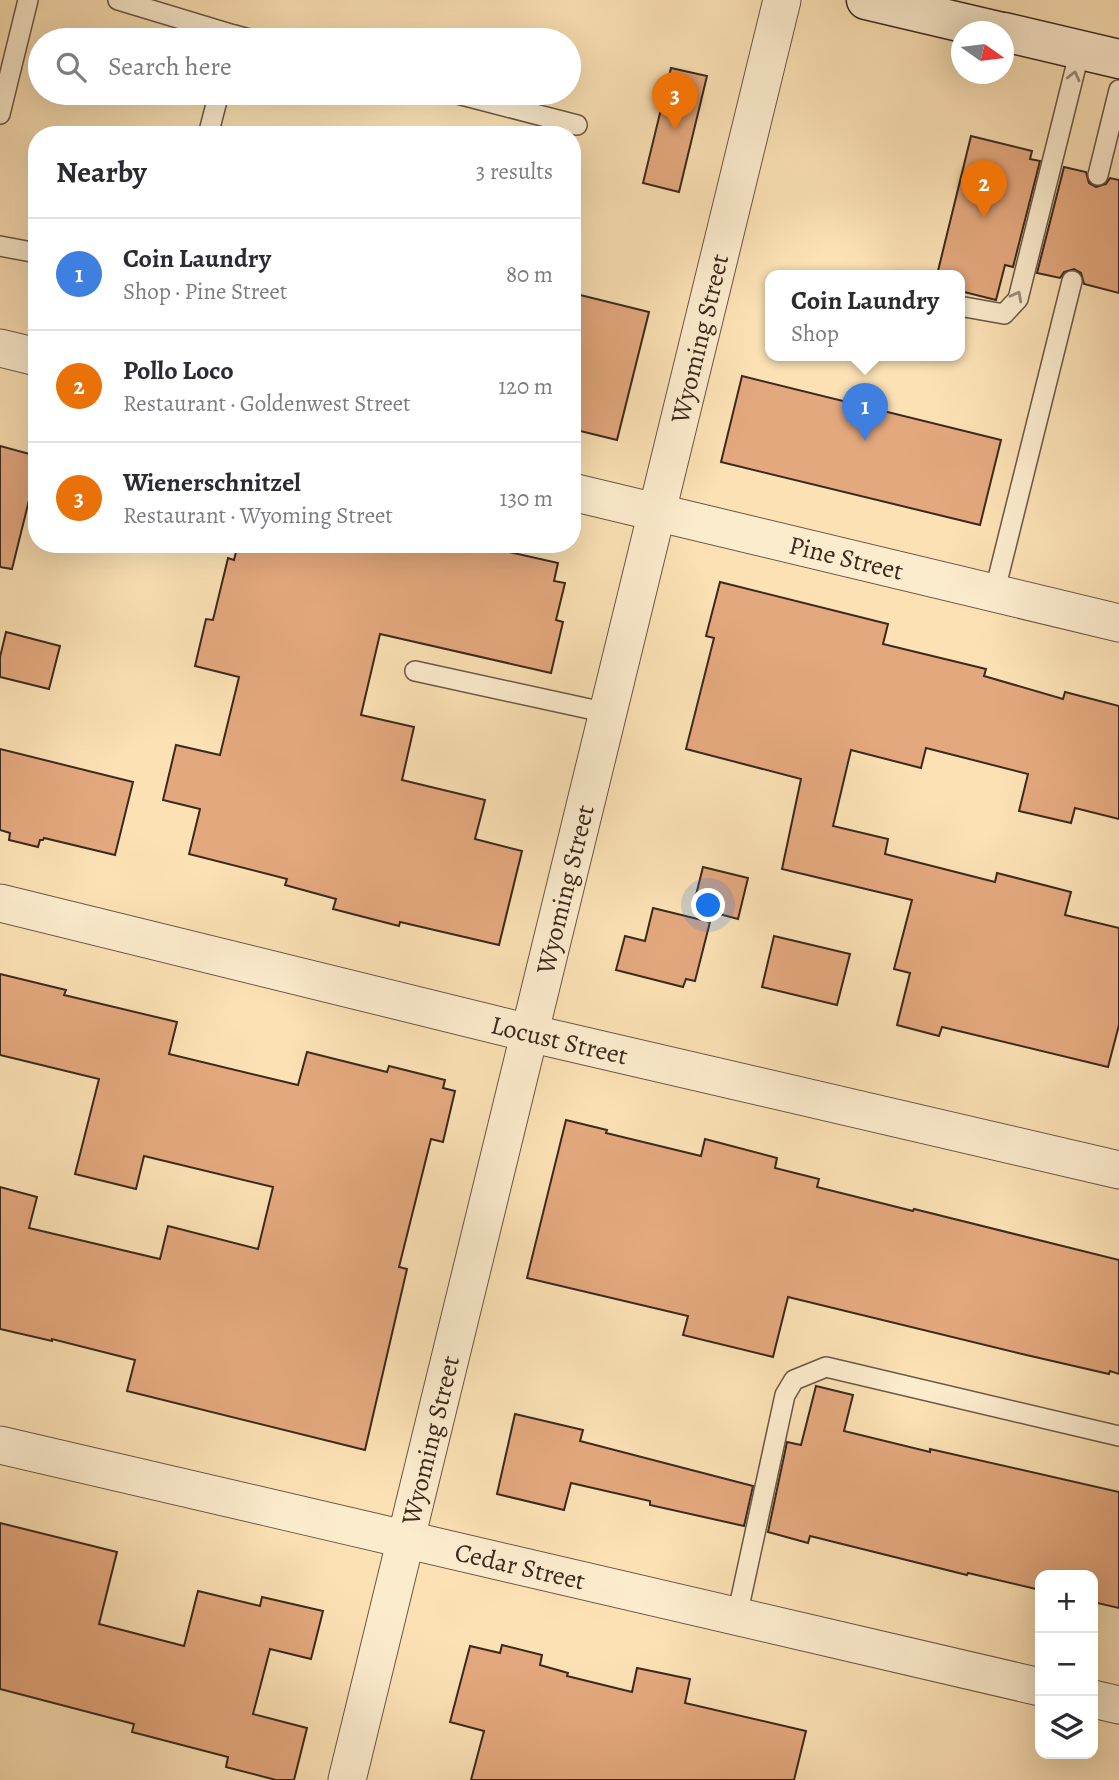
<!DOCTYPE html>
<html lang="en">
<head>
<meta charset="utf-8">
<style>
	body { margin:0; font-family:Alegreya,serif; background:#f2f2f3; color:#2b2b33 }
	.controls { position:absolute; right:21px; bottom:21px; display:grid; overflow:hidden; border-radius:14px; box-shadow:0 7px 28px #0002 }
	.controls button { width:63px; height:63px; display:grid; place-items:center; padding:0; border:0; border-bottom:2px solid #e1e1e2; background:#fff; color:#2b2b33; font:35px sans-serif }
	.compass { position:absolute; left:951px; top:21px; width:63px; height:63px; border-radius:50%; background:#fff; box-shadow:0 7px 28px #0002; rotate:104deg }
	.you { position:absolute; left:709px; top:906px; width:24px; height:24px; margin:-18px; border:5px solid #fff; border-radius:50%; background:#1a73e8; box-shadow:0 0 0 10px #1a73e833 }
	.badge { display:grid; place-items:center; width:46px; height:46px; border-radius:50%; background:#2563eb; color:#fff; font-size:23px; font-weight:700 }
	.pin { position:absolute; translate:-50% -58px; filter:drop-shadow(0 2px 4px #0008) }
	.pin::after { content:''; position:absolute; top:37px; width:24px; height:21px; background:inherit; clip-path:polygon(0 0,100% 0,50% 100%) }
	.popup { position:absolute; left:765px; top:270px; width:200px; height:91px; box-sizing:border-box; display:grid; place-content:center; border-radius:14px; background:#fff; filter:drop-shadow(0 2px 5px #0005); font-size:23px; white-space:nowrap; color:#7c7c81 }
	.popup b { font-size:26px; color:#2b2b33 }
	.popup::after { content:''; position:absolute; left:50%; top:100%; margin-left:-14px; border:14px solid transparent; border-top-color:#fff }
	.list { margin:0; padding:0; list-style:none }
	h2 { display:flex; justify-content:space-between; align-items:center; height:91px; margin:0; padding:0 28px; font-size:30px }
	h2 small { font-size:23px; font-weight:400; color:#7c7c81 }
	.list li { display:grid; grid-template-columns:46px 1fr auto; gap:21px; align-items:center; box-sizing:border-box; height:112px; padding:0 28px; border-top:2px solid #e1e1e2 }
	.list b { display:block; font-size:26px; white-space:nowrap }
	.list p { margin:0; font-size:23px; white-space:nowrap; color:#7c7c81 }
	.list em { font-size:23px; font-style:normal; color:#7c7c81 }
	.icon { flex:none; width:38px; height:38px; fill:none; stroke:currentColor; stroke-width:2; stroke-linecap:round; stroke-linejoin:round }
	.map { position:relative; flex:none; width:1119px; height:1780px; overflow:hidden }
	.search { position:absolute; background:#fff; box-shadow:0 7px 28px #0002; left:28px; top:28px; width:553px; height:77px; display:flex; align-items:center; gap:18px; box-sizing:border-box; padding:0 24px; border-radius:38px; color:#7c7c81; font-size:26px }
	.panel { position:absolute; background:#fff; box-shadow:0 7px 28px #0002; left:28px; top:126px; width:553px; height:427px; border-radius:28px }
	.map>svg:first-child { display:block }
	.building { fill:#e4a87e; stroke:#3b291d; stroke-width:2 }
	.lines { fill:none; stroke-linecap:round; stroke-linejoin:round }
	.lane-casing { stroke:#6b5743; stroke-width:22 }
	.street-casing { stroke:#6b5743; stroke-width:39 }
	.secondary-casing { stroke:#3b291d; stroke-width:41 }
	.lane { stroke:#fcecce; stroke-width:19 }
	.street { stroke:#fcecce; stroke-width:37 }
	.secondary { stroke:#fcecce; stroke-width:38 }
	.oneway { stroke:#9c8a76 }
	.labels { text-anchor:middle; dominant-baseline:central; stroke-width:6; stroke-linejoin:round; paint-order:stroke }
	.street-label { font-size:26px; fill:#3b291d; stroke:#fcecce }
</style>
</head>
<body>
<div class="map">
<svg width="1119" height="1780" viewBox="0 0 1119 1780">
	<rect width="100%" height="100%" fill="#fbe1b4"/>
	<filter id="stains"><feTurbulence type="fractalNoise" baseFrequency=".00286" numOctaves="4"/><feColorMatrix values="0 0 0 0 .2 0 0 0 0 .09 0 0 0 0 .02 0 0 0 .5 -.17"/></filter>
	<radialGradient id="worn" r=".72"><stop offset=".6" stop-color="#630" stop-opacity="0"/><stop offset="1" stop-color="#630" stop-opacity=".3"/></radialGradient>
	<!-- building -->
	<g class="building">
		<path d="M671 68 707 76 679 192 643 183Z"/>
		<path d="M971 136 1032 151 1030 159 1040 161 1013 267 1005 265 996 300 960 291V275H937Z"/>
		<path d="M1064 167 1086 172 1089 183 1096 187 1106 184 1110 178 1119 180V293L1084 284 1081 273 1074 269 1064 272 1060 278 1037 273Z"/>
		<path d="M572 293 649 312 617 440 572 429Z"/>
		<path d="M742 376 1001 440 980 525 721 462Z"/>
		<path d="M0 446 37 456V468L12 569 0 567Z"/>
		<path d="M238 544H474L558 563 554 581 565 583 556 620 563 622 551 673 380 634 361 715 414 727 402 780 485 800 475 839 522 851 499 945 400 922 399 926 333 909 336 899 285 885 287 879 189 854 200 809 163 800 176 745 220 755 239 677 195 666 206 619 213 620 228 558 234 560Z"/>
		<path d="M720 582 888 624 883 644 986 669 984 676 1063 699 1065 692 1119 706V819L1075 808 1071 823 1019 811 1028 774 926 748 921 768 851 750 833 826 888 839 885 854 995 882 997 873 1071 892 1065 915 1119 928V1025L1108 1067 942 1027 939 1036 897 1025 910 973 894 969 912 900 782 869 801 779 686 749 714 638 706 636Z"/>
		<path d="M6 632 60 646 49 689 0 677V657Z"/>
		<path d="M0 749 133 782 115 855 44 838 43 840H40L38 847 9 840 10 833 0 830Z"/>
		<path d="M703 867 748 878 738 919 693 907Z"/>
		<path d="M653 908 710 922 695 981 686 979 683 987 616 970 625 936 645 941Z"/>
		<path d="M774 936 850 954 837 1005 762 987Z"/>
		<path d="M0 974 66 990 64 995 177 1022 169 1054 298 1085 307 1052 387 1072 389 1066 445 1080 443 1088 455 1091 443 1142 431 1139 399 1267 407 1269 365 1450 127 1391 135 1360 52 1339V1341L0 1329V1187L37 1197 29 1228 160 1259 168 1226 258 1249 273 1187 144 1156 136 1189 75 1174 99 1079 0 1055Z"/>
		<path d="M566 1120 607 1130 606 1133 701 1156 705 1139 777 1158 775 1168 819 1179 817 1187 913 1211 914 1209 1119 1260V1374L1110 1371 1109 1374 1022 1354 788 1297 773 1357 683 1335 688 1316 527 1278Z"/>
		<path d="M816 1386 853 1395 844 1431 930 1452V1449L1119 1492V1608L1093 1602V1575H1040V1590L968 1573 967 1575 810 1536 808 1543 768 1532 787 1442 801 1445Z"/>
		<path d="M515 1414 583 1430 580 1441 753 1486 744 1526 650 1505V1501L571 1483 564 1510 497 1494Z"/>
		<path d="M0 1523 117 1552 99 1624 184 1646 198 1591 260 1606 262 1597 323 1611 311 1659 270 1649 253 1714 307 1728 294 1780H276L226 1767 228 1757 132 1732 134 1724 0 1689Z"/>
		<path d="M502 1645 542 1655 540 1665 568 1673 567 1676 632 1692 637 1668 690 1679 685 1703 806 1731 794 1780H471L484 1731 450 1722 470 1646 500 1653Z"/>
	</g>
	<g class="lines">
		<defs>
			<g id="lane">
				<path d="M118 0 234 35"/>
				<path d="M233 40 234 35 253 40"/>
				<path d="M454 93 577 125"/>
				<path d="M0 114 28 0"/>
				<path d="M208 135 219 93"/>
				<path d="M1098 175 1119 90"/>
				<path d="M0 246 37 253"/>
				<path d="M959 306 1004 314 1018 299 1080 50"/>
				<path d="M994 594 1072 281"/>
				<path d="M415 671 608 713"/>
				<path d="M737 1616 785 1395 794 1380 826 1367 1119 1436"/>
			</g>
			<g id="street">
				<path d="M0 348 37 357"/>
				<path id="s1" d="M572 492 1119 623"/>
				<path id="s2" d="M0 903 529 1033 1119 1170"/>
				<path id="s3" d="M0 1445 1040 1687"/>
				<path d="M1093 1699 1119 1705"/>
				<path id="s4" d="M347 1780 782 0"/>
			</g>
			<g id="secondary">
				<path d="M866 0 1002 32"/>
				<path d="M1004 32 1119 59"/>
			</g>
		</defs>
		<!-- lane casing -->
		<use href="#lane" class="lane-casing"/>
		<!-- street casing -->
		<use href="#street" class="street-casing"/>
		<!-- secondary casing -->
		<use href="#secondary" class="secondary-casing"/>
		<!-- lane -->
		<use href="#lane" class="lane"/>
		<!-- street -->
		<use href="#street" class="street"/>
		<!-- secondary -->
		<use href="#secondary" class="secondary"/>
	</g>
	<!-- one-way arrows -->
	<defs><path id="oneway-chevron" d="M-2-3.5L2.5 0L-2 3.5" fill="none" stroke-width="1.6" stroke-linecap="round" stroke-linejoin="round" transform="scale(1.75)"/></defs>
	<g class="oneway">
		<use href="#oneway-chevron" transform="translate(1074 76) rotate(-76)"/>
		<use href="#oneway-chevron" transform="translate(1017 296) rotate(-62)"/>
	</g>
	<g class="labels">
		<!-- street labels -->
		<g class="street-label">
			<text stroke="none"><textPath href="#s4" startOffset="1484">Wyoming Street</textPath></text>
			<text stroke="none"><textPath href="#s1" startOffset="282">Pine Street</textPath></text>
			<text stroke="none"><textPath href="#s4" startOffset="917">Wyoming Street</textPath></text>
			<text stroke="none"><textPath href="#s2" startOffset="576">Locust Street</textPath></text>
			<text stroke="none"><textPath href="#s4" startOffset="350">Wyoming Street</textPath></text>
			<text stroke="none"><textPath href="#s3" startOffset="534">Cedar Street</textPath></text>
		</g>
	</g>
	<rect width="100%" height="100%" filter="url(#stains)"/>
	<rect width="100%" height="100%" fill="url(#worn)"/>
</svg>
<div class="controls">
<button>+</button>
<button>−</button>
<button><svg class="icon" aria-label="layers" viewBox="0 0 24 24"><path d="M12 4l9 5-9 5-9-5zM3 14l9 5 9-5"/></svg></button>
</div>
<svg class="compass" viewBox="-18 -18 36 36"><path d="M0-13l5 13h-10z" fill="#e53935"/><path d="M0 13l5-13h-10z" fill="#7c7c81"/></svg>
<div class="you"></div>
<div class="pin badge" style="left:865px;top:441px;background:#3f7fe0">1</div>
<div class="popup"><b>Coin Laundry</b>Shop</div>
<div class="pin badge" style="left:984px;top:218px;background:#e8710a">2</div>
<div class="pin badge" style="left:675px;top:130px;background:#e8710a">3</div>
<div class="search"><svg class="icon" aria-label="search" viewBox="0 0 24 24"><circle cx="10" cy="10" r="6"/><path d="M15 15l6 6"/></svg>Search here</div>
<section class="panel">
<h2>Nearby<small>3 results</small></h2>
<ul class="list">
<li><span class="badge" style="background:#3f7fe0">1</span><div><b>Coin Laundry</b><p>Shop · Pine Street</p></div><em>80 m</em></li>
<li><span class="badge" style="background:#e8710a">2</span><div><b>Pollo Loco</b><p>Restaurant · Goldenwest Street</p></div><em>120 m</em></li>
<li><span class="badge" style="background:#e8710a">3</span><div><b>Wienerschnitzel</b><p>Restaurant · Wyoming Street</p></div><em>130 m</em></li>
</ul>
</section>
</div>
</body>
</html>
